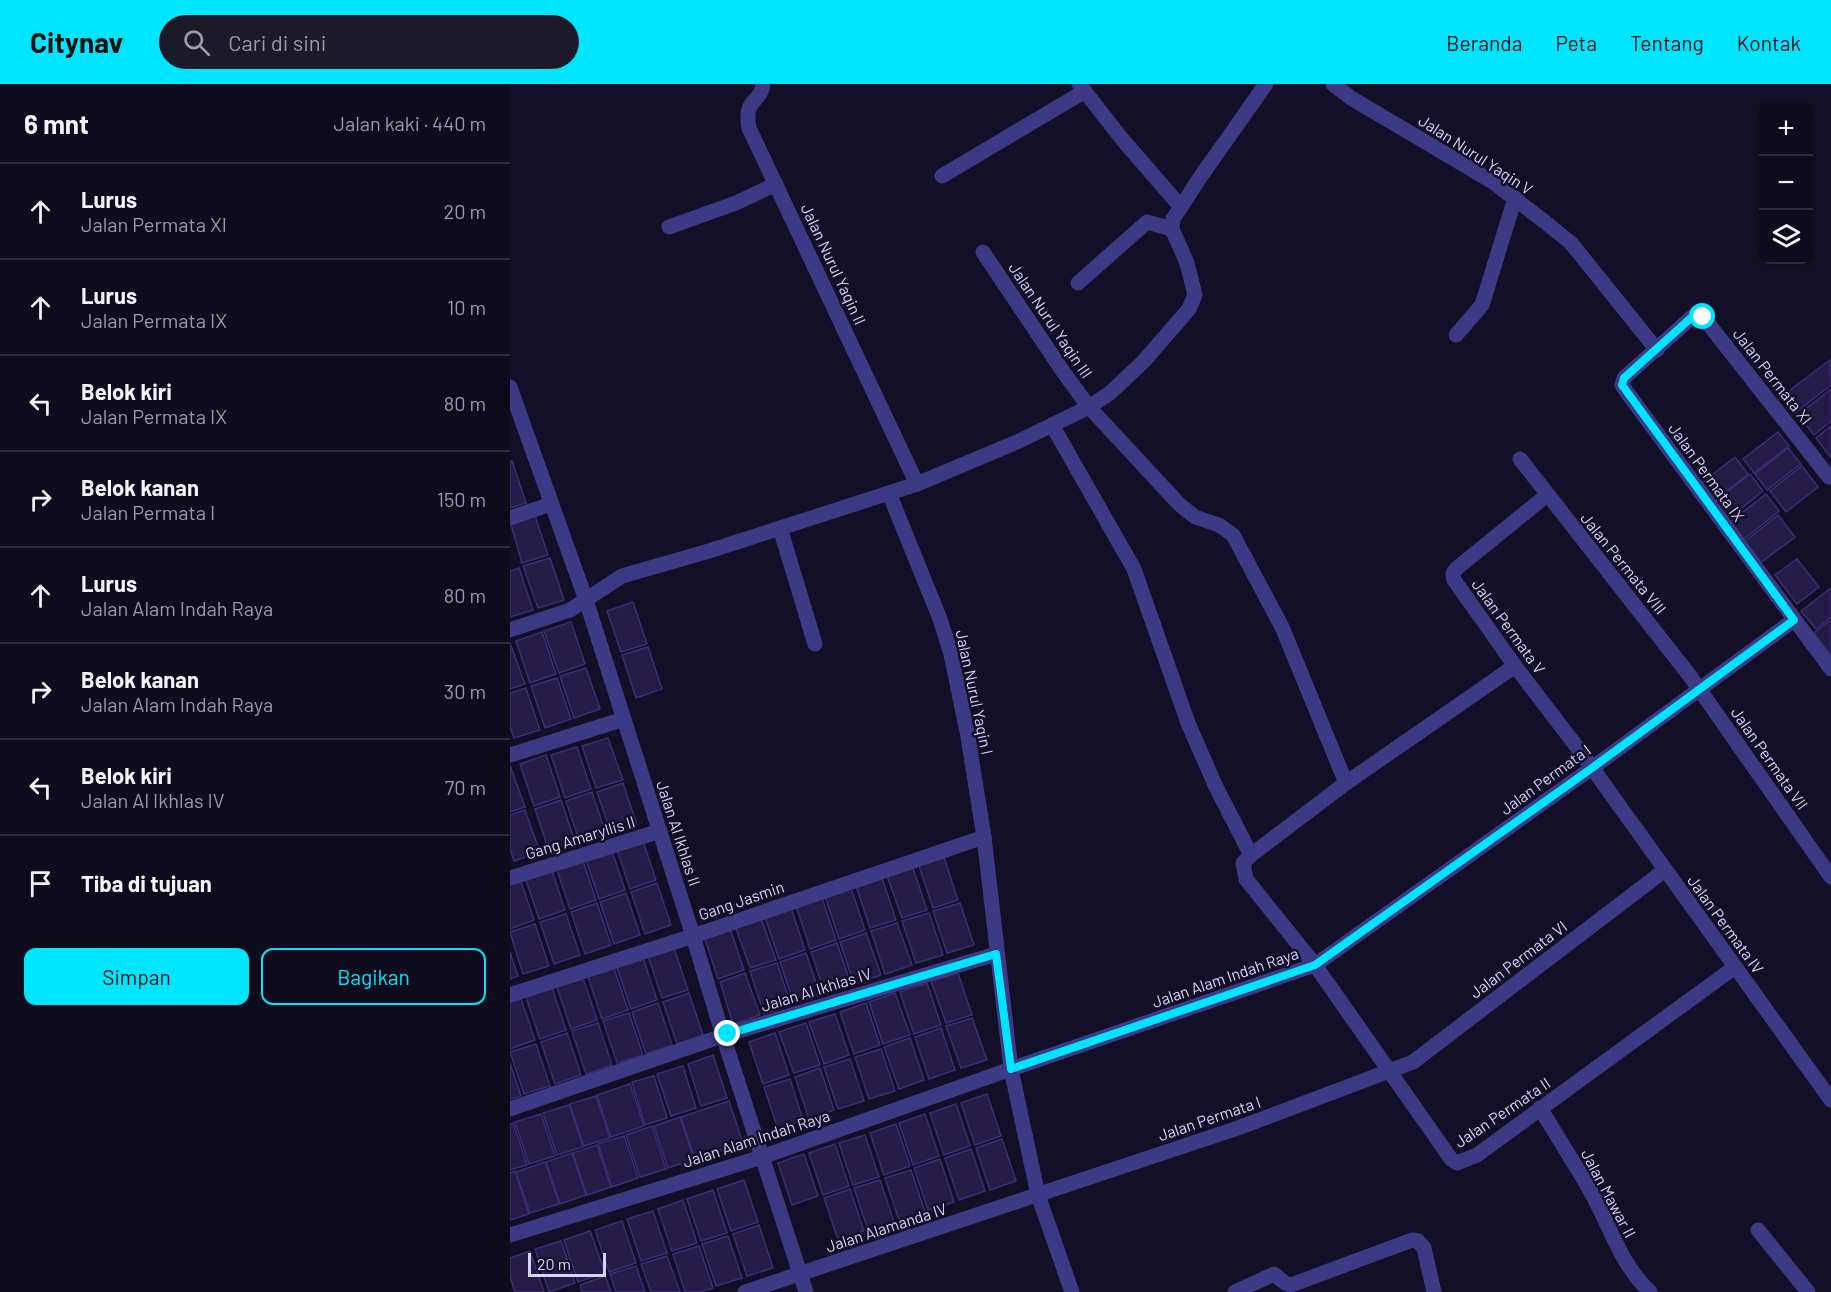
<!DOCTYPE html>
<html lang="id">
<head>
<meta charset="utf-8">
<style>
	body { margin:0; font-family:Barlow,sans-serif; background:#1c1929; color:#f1f3f6 }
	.controls { position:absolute; right:18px; top:18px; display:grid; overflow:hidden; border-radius:12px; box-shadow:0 3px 9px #0003 }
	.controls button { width:54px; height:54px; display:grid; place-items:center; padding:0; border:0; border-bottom:2px solid #2e2b3b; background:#0e0b1c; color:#f1f3f6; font:30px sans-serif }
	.scale { position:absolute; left:18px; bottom:15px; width:78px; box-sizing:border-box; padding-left:6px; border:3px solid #d9d4ff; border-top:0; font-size:16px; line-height:21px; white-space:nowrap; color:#d9d4ff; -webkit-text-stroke:4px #130f26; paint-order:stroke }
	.stop { position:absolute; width:18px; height:18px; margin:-14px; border:4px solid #00e5ff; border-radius:50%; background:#fff }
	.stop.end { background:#00e5ff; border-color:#fff; box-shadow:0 2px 6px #0008 }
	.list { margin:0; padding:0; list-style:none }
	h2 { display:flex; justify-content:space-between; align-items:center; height:78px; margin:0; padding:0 24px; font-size:26px }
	h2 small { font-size:20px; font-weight:400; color:#9b9ba3 }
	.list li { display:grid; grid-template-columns:39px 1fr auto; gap:18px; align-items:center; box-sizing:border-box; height:96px; padding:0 24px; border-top:2px solid #2e2b3b }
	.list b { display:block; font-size:22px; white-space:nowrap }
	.list p { margin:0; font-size:20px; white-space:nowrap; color:#9b9ba3 }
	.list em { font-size:20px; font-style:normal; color:#9b9ba3 }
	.actions { display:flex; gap:12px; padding:18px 24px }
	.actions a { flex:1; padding:14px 0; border:2px solid #00e5ff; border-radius:12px; text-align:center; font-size:21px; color:#00e5ff }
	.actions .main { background:#00e5ff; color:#111 }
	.icon { flex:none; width:33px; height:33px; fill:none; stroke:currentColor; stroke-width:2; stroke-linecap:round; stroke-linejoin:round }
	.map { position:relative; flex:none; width:1321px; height:1208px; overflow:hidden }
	header { display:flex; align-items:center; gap:36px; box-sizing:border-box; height:84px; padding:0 30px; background:#00e5ff; color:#111 }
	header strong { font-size:28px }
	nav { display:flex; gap:33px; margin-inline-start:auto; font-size:21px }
	.search { width:420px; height:54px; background:#1c1929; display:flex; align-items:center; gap:15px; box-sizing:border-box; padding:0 21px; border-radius:33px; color:#9b9ba3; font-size:22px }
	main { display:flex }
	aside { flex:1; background:#0e0b1c }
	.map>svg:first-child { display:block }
	.building { fill:#241b47; stroke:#3b2d73; stroke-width:1.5 }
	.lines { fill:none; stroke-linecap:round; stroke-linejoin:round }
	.minor { stroke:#3d3a85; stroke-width:15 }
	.route { stroke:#00e5ff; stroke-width:8 }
	.labels { text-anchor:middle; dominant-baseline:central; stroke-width:5; stroke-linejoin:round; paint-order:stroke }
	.street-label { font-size:16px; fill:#d9d4ff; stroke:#130f26 }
</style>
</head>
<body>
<header>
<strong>Citynav</strong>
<div class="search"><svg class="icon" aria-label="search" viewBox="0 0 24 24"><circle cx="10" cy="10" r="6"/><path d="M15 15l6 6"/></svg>Cari di sini</div>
<nav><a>Beranda</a><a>Peta</a><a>Tentang</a><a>Kontak</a></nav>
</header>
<main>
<aside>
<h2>6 mnt<small>Jalan kaki · 440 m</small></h2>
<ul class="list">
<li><svg class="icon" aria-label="ahead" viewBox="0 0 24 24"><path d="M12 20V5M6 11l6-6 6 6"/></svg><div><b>Lurus</b><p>Jalan Permata XI</p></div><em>20 m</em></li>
<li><svg class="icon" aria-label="ahead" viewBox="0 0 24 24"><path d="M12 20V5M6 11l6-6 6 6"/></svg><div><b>Lurus</b><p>Jalan Permata IX</p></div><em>10 m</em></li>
<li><svg class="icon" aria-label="left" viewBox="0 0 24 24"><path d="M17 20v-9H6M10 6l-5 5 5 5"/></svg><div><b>Belok kiri</b><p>Jalan Permata IX</p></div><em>80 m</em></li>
<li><svg class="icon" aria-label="right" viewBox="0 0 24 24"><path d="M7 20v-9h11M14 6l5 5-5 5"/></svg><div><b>Belok kanan</b><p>Jalan Permata I</p></div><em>150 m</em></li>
<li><svg class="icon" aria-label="ahead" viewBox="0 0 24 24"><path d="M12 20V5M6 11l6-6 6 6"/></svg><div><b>Lurus</b><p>Jalan Alam Indah Raya</p></div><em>80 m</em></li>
<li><svg class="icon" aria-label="right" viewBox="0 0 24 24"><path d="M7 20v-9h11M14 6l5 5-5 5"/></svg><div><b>Belok kanan</b><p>Jalan Alam Indah Raya</p></div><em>30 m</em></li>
<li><svg class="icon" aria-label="left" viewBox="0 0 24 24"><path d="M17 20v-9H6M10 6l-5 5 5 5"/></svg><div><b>Belok kiri</b><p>Jalan Al Ikhlas IV</p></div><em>70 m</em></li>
<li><svg class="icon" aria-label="arrive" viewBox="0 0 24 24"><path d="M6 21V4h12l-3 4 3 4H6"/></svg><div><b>Tiba di tujuan</b></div></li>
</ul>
<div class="actions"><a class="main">Simpan</a><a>Bagikan</a></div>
</aside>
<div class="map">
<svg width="1321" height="1208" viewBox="0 0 1321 1208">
	<rect width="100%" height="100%" fill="#130f26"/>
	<!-- building -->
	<g class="building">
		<path d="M1320 276 1321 301 1284 330 1271 313Z"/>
		<path d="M1321 305V337L1304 351 1288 331Z"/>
		<path d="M1321 342V374L1306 354Z"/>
		<path d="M1268 348 1279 362 1244 389 1233 375Z"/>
		<path d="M1278 364 1291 380 1257 406 1245 390Z"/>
		<path d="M1225 373 1238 390 1203 418 1189 401Z"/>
		<path d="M0 377H2L16 419 0 424Z"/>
		<path d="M1292 382 1308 403 1276 428 1260 407Z"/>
		<path d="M1240 390 1253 407 1218 435 1204 418Z"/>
		<path d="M1256 410 1269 427 1234 455 1220 438Z"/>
		<path d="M24 429 38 471 12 479 0 437Z"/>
		<path d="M1268 431 1285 453 1249 480 1233 459Z"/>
		<path d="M40 474 54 516 28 524 13 482Z"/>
		<path d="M1287 475 1309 503 1287 520 1265 491Z"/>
		<path d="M9 484 23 526 0 533V487Z"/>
		<path d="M1321 504V533L1306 545 1291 527Z"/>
		<path d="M123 518 137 560 111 568 97 527Z"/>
		<path d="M1321 536V572L1304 549Z"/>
		<path d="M61 538 75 580 49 589 34 547Z"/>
		<path d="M32 548 46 590 20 599 6 557Z"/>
		<path d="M0 559 15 600 0 605Z"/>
		<path d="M138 563 152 605 126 614 112 571Z"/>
		<path d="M76 584 90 625 64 634 50 592Z"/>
		<path d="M47 594 61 635 35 644 21 602Z"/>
		<path d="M16 604 30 646 4 654 0 643V609Z"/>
		<path d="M98 654 113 696 86 704 72 662Z"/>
		<path d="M67 663 81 705 55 714 41 671Z"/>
		<path d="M36 671 50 713 24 722 10 680Z"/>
		<path d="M0 681 15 723 0 728Z"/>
		<path d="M113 699 127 741 101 749 87 708Z"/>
		<path d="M82 708 96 750 70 759 56 717Z"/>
		<path d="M51 716 65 758 39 767 25 725Z"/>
		<path d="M15 726 30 768 4 777 0 765V731Z"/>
		<path d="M132 754 146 796 120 805 106 763Z"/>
		<path d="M101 764 115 806 89 815 75 773Z"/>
		<path d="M434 773 448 816 423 824 409 782Z"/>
		<path d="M72 774 86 816 60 825 46 783Z"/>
		<path d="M41 784 55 826 29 835 15 793Z"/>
		<path d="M403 784 417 826 392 834 377 792Z"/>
		<path d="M372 794 386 836 360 844 346 802Z"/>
		<path d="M10 795 24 836 0 845V798Z"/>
		<path d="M147 799 161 841 135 850 121 808Z"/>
		<path d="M341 804 355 846 329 855 315 812Z"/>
		<path d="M116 809 130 851 104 860 90 818Z"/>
		<path d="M312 814 326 856 300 865 286 822Z"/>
		<path d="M87 819 101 861 75 870 61 828Z"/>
		<path d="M450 819 464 861 437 869 423 827Z"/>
		<path d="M281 824 295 866 269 875 255 833Z"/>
		<path d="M419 829 433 871 406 879 392 837Z"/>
		<path d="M56 830 70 871 44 880 30 838Z"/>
		<path d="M251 834 266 876 240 884 225 842Z"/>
		<path d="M387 839 402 881 375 890 361 847Z"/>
		<path d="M25 840 39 882 13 890 0 848Z"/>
		<path d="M220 844 234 886 208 895 194 852Z"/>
		<path d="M356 849 371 891 344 900 330 858Z"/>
		<path d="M327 859 341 901 315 910 301 868Z"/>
		<path d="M164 864 178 906 152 914 138 872Z"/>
		<path d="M0 868 8 892 0 895Z"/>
		<path d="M296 869 310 911 284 920 270 878Z"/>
		<path d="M133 874 147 916 121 925 107 883Z"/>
		<path d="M267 879 281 921 254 930 240 887Z"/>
		<path d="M104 884 118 926 92 935 78 893Z"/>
		<path d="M235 889 250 931 223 940 210 898Z"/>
		<path d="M448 889 462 931 436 939 421 897Z"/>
		<path d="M73 894 87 936 61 945 47 903Z"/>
		<path d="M417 899 431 941 404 950 390 908Z"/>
		<path d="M42 904 56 946 30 955 16 913Z"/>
		<path d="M179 909 193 951 167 960 153 918Z"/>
		<path d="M385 909 400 951 373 960 359 918Z"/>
		<path d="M11 915 25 956 0 965V918Z"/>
		<path d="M148 919 162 961 136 970 122 928Z"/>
		<path d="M356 919 370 961 344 970 330 928Z"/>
		<path d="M119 929 133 971 107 979 93 937Z"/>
		<path d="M325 930 339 971 314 980 299 938Z"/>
		<path d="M462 934 477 976 451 984 436 942Z"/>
		<path d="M88 939 102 981 76 990 62 947Z"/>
		<path d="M296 939 310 981 284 989 269 948Z"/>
		<path d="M431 944 445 986 419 995 405 953Z"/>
		<path d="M57 949 71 991 45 1000 31 958Z"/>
		<path d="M265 949 279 991 253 1000 239 958Z"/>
		<path d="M400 954 414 996 389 1005 374 963Z"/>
		<path d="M26 960 40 1002 14 1010 0 968Z"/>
		<path d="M371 965 385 1007 359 1015 345 973Z"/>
		<path d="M203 971 217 1014 191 1022 178 980Z"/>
		<path d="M340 975 354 1017 328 1025 314 983Z"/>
		<path d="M0 979 11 1012 0 1015Z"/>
		<path d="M173 982 186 1024 161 1032 147 990Z"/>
		<path d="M310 984 324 1026 299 1035 285 993Z"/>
		<path d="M144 992 157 1034 135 1041 122 998Z"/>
		<path d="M280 995 293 1036 268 1045 254 1003Z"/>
		<path d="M120 1000 134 1042 101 1053 87 1011Z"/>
		<path d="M477 1010 491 1052 465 1061 451 1019Z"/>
		<path d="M86 1012 100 1054 74 1062 60 1020Z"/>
		<path d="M219 1017 233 1059 185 1075 171 1033Z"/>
		<path d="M446 1020 460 1062 434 1071 420 1029Z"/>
		<path d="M59 1021 73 1063 47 1071 33 1029Z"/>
		<path d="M31 1030 45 1072 19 1080 5 1038Z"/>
		<path d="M415 1030 429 1072 403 1081 389 1039Z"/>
		<path d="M170 1033 184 1075 158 1084 144 1042Z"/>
		<path d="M3 1039 17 1081 0 1086V1040Z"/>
		<path d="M386 1040 400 1082 374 1091 360 1049Z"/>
		<path d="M142 1042 156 1085 130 1093 116 1051Z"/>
		<path d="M355 1051 369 1093 343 1101 329 1059Z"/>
		<path d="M114 1052 128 1094 102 1103 88 1060Z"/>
		<path d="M492 1055 506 1097 480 1106 466 1064Z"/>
		<path d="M325 1060 339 1102 313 1111 299 1069Z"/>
		<path d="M87 1061 101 1103 77 1111 63 1069Z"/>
		<path d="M461 1065 475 1107 449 1116 435 1074Z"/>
		<path d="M62 1069 76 1111 50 1120 36 1078Z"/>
		<path d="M294 1070 308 1112 282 1121 268 1079Z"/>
		<path d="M430 1075 444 1118 418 1126 404 1084Z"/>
		<path d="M35 1078 49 1120 20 1129 6 1088Z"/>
		<path d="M401 1086 415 1128 389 1136 375 1094Z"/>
		<path d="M5 1087 19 1130 0 1136V1089Z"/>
		<path d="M234 1096 248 1138 221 1147 207 1105Z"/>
		<path d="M370 1096 384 1138 358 1146 344 1104Z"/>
		<path d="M340 1105 354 1147 328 1156 314 1114Z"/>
		<path d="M203 1106 217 1149 191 1157 177 1115Z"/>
		<path d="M173 1116 187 1159 162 1167 148 1125Z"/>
		<path d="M143 1127 157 1169 131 1177 117 1135Z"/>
		<path d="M112 1137 126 1179 99 1188 85 1146Z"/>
		<path d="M249 1141 263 1184 237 1192 223 1150Z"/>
		<path d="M80 1147 95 1189 68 1198 54 1156Z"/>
		<path d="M218 1152 232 1194 206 1202 192 1160Z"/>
		<path d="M51 1157 65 1199 39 1208 25 1165Z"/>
		<path d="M189 1162 203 1204 190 1208H175L163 1170Z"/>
		<path d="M20 1167 34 1208H5L0 1193V1174Z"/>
		<path d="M157 1172 170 1208H141L131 1180Z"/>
		<path d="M126 1182 135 1208H106L100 1190Z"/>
		<path d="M95 1192 101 1208H72L70 1201Z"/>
	</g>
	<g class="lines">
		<!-- minor -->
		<g class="minor">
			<path d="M253 0C251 20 233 13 239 44L407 400"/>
			<path d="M569 0 612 55 670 122"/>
			<path d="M823 0 841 14 983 98 1035 138 1061 159 1147 266"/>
			<path d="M432 92 575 7"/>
			<path d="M159 143 226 119 266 100"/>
			<path d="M473 168 554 289 579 323 670 421 685 433 709 441 723 451 772 543 836 699"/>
			<path d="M568 199 637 138 662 145"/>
			<path d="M946 251 972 221 1005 114"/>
			<path d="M0 303 76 516 183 852 213 952 296 1208"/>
			<path d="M542 341 624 485 678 639 706 703 741 771"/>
			<path d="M1010 375 1180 592 1321 793"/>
			<path d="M1319 393 1193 233 1188 231 1182 233 1114 294 1112 301 1116 307 1321 585"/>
			<path d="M379 409 430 535 441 570 458 653 474 753 501 985 528 1111 562 1208"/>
			<path d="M1037 411 947 484 943 489 944 496 1005 582 1070 667 1321 1016"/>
			<path d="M0 434 41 420"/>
			<path d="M270 444 305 560"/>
			<path d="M0 546 60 526 112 492 199 467 407 400 507 358 579 323 600 309 633 278 679 225 685 211 677 179 662 145 663 135 691 92 756 0"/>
			<path d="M1005 582 836 699 741 771 733 779 736 795 805 881 941 1075 947 1079 967 1071 1225 883"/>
			<path d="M0 671 114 635"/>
			<path d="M0 794 150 747"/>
			<path d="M0 911 183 852 474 753"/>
			<path d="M1030 1024C1047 1052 1065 1080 1081 1108 1100 1142 1111 1181 1140 1208"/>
			<path d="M0 1025 218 950 486 870"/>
			<path d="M1248 1146 1298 1208"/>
			<path d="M0 1151 252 1073 501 985 805 881 1082 684 1284 536"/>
			<path d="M235 1208 728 1044 903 978 1155 786"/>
			<path d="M725 1208 764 1190 775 1199 781 1201 902 1156 908 1157 914 1164 924 1208"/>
		</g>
	</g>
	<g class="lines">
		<!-- route -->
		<path class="route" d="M218 950 486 870 501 985 805 881 1082 684 1284 536 1112 301 1114 294 1182 233 1188 231 1193 233"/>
	</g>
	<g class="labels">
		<!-- street labels -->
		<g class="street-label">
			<text transform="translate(966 70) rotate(33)">Jalan Nurul Yaqin V</text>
			<text transform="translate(324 180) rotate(65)">Jalan Nurul Yaqin II</text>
			<text transform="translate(541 236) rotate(56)">Jalan Nurul Yaqin III</text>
			<text transform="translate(1263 292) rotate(52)">Jalan Permata XI</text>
			<text transform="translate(1197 388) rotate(54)">Jalan Permata IX</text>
			<text transform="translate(1114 479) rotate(51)">Jalan Permata VIII</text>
			<text transform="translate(999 542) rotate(54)">Jalan Permata V</text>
			<text transform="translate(465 608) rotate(78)">Jalan Nurul Yaqin I</text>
			<text transform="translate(1260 674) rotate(55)">Jalan Permata VII</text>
			<text transform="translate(1035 695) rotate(-36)">Jalan Permata I</text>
			<text transform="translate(169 749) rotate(72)">Jalan Al Ikhlas II</text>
			<text transform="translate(70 753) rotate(-17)">Gang Amaryllis II</text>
			<text transform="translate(231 816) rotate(-19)">Gang Jasmin</text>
			<text transform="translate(1216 840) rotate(54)">Jalan Permata IV</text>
			<text transform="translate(1008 875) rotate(-37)">Jalan Permata VI</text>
			<text transform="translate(715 893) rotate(-19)">Jalan Alam Indah Raya</text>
			<text transform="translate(306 905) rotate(-17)">Jalan Al Ikhlas IV</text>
			<text transform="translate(992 1028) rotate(-34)">Jalan Permata II</text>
			<text transform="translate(699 1034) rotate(-19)">Jalan Permata I</text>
			<text transform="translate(246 1054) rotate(-18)">Jalan Alam Indah Raya</text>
			<text transform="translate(1099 1109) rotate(62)">Jalan Mawar II</text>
			<text transform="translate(376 1143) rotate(-18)">Jalan Alamanda IV</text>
		</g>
	</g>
</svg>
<div class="controls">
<button>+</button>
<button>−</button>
<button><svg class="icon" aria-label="layers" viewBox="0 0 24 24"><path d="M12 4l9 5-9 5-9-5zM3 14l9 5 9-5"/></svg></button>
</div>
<div class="scale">20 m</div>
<div class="stop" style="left:1193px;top:233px"></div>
<div class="stop end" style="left:218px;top:950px"></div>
</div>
</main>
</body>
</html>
